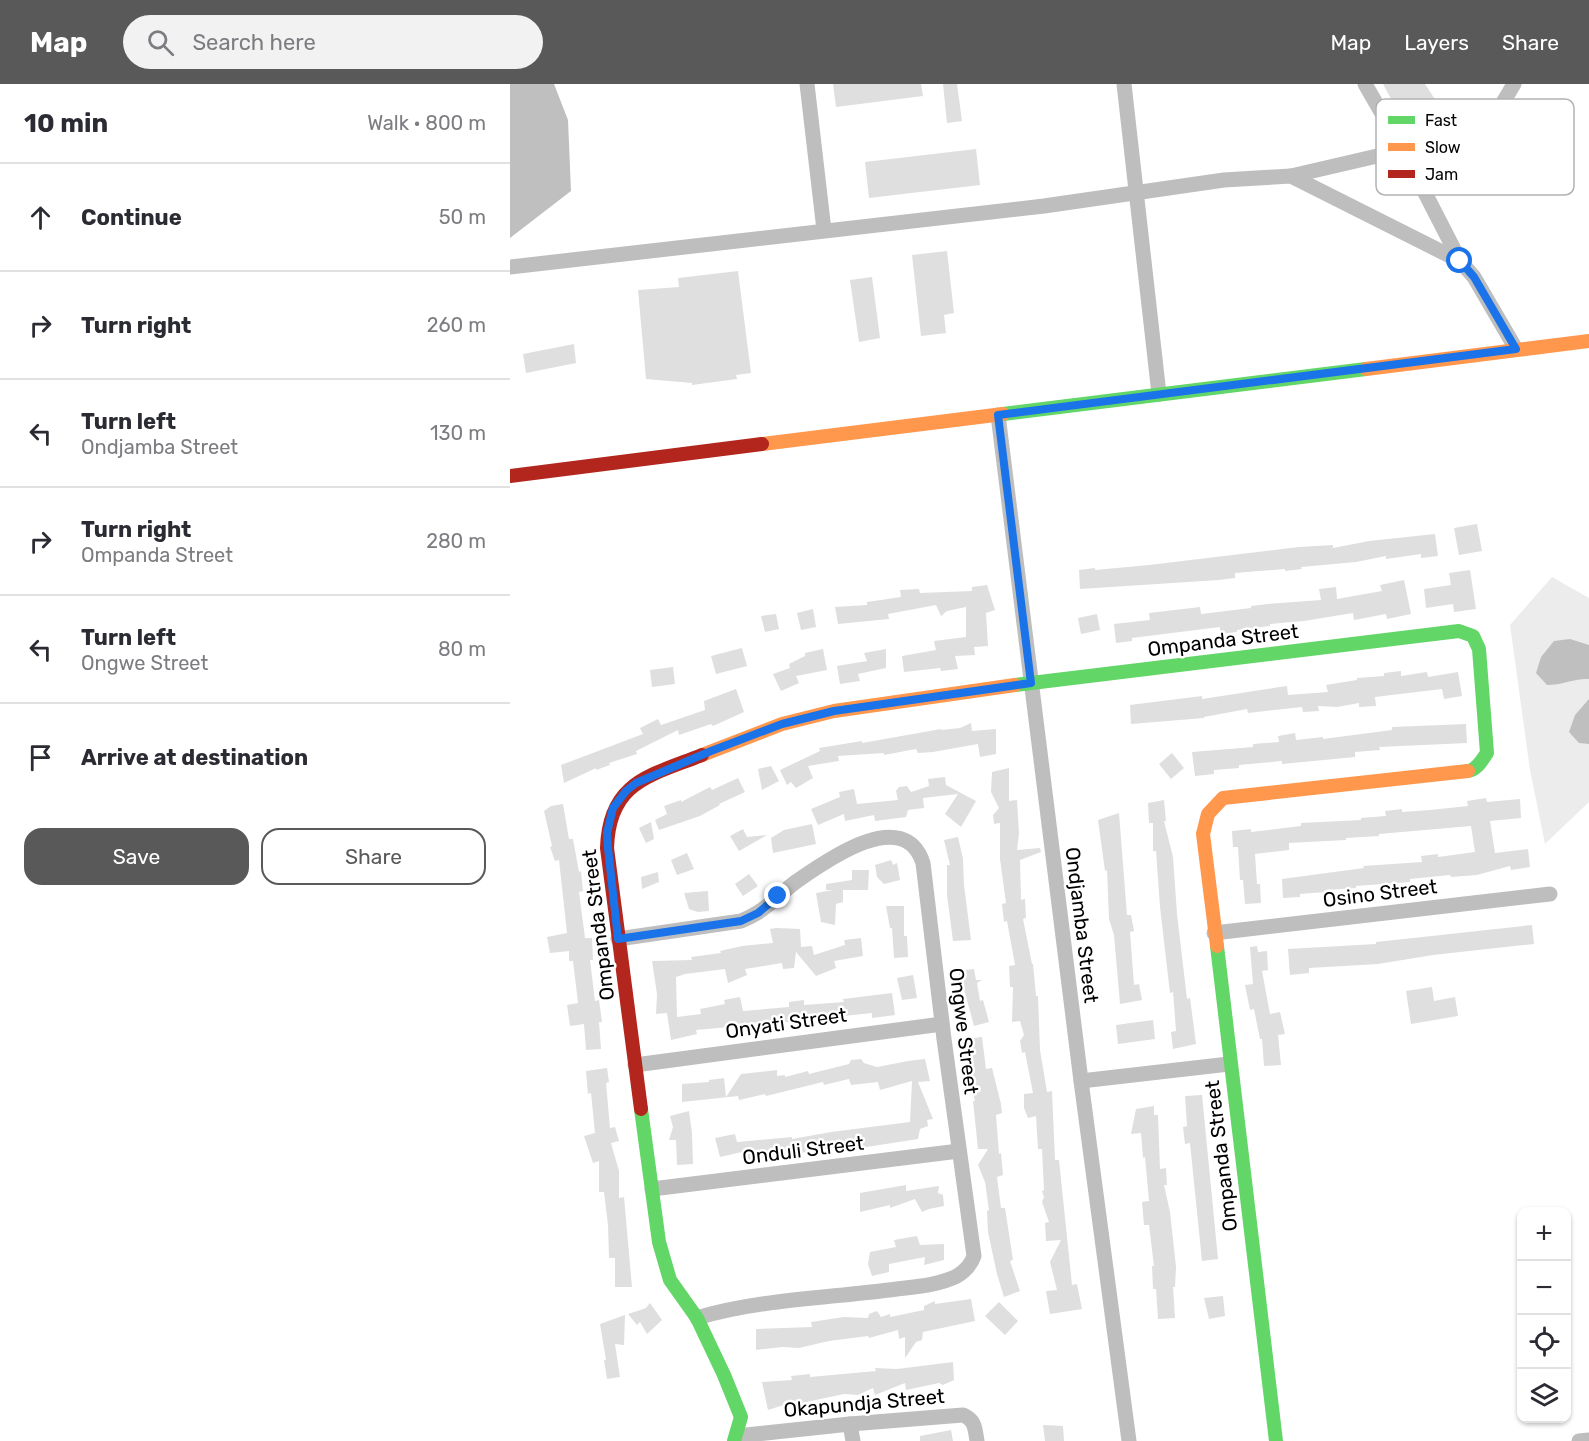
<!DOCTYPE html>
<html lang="en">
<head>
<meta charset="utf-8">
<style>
	body { margin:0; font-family:Rubik,sans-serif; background:#f2f2f3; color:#2b2b33 }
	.controls { position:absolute; right:18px; bottom:18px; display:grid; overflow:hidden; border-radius:12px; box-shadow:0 2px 4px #0004 }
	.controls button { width:54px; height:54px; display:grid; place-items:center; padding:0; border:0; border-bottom:2px solid #e1e1e2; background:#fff; color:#2b2b33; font:30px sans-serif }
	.stop { position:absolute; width:18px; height:18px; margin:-14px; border:4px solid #1a73e8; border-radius:50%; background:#fff }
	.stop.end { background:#1a73e8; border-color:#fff; box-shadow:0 2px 6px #0008 }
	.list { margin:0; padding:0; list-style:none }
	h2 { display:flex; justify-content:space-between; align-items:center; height:78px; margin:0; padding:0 24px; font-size:26px }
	h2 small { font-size:20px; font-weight:400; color:#7c7c81 }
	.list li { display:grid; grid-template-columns:39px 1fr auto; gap:18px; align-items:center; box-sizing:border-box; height:108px; padding:0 24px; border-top:2px solid #e1e1e2 }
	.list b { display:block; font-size:22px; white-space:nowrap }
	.list p { margin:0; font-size:20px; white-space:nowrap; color:#7c7c81 }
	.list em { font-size:20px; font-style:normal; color:#7c7c81 }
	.actions { display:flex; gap:12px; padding:18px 24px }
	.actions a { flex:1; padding:14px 0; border:2px solid #595959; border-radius:18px; text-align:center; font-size:21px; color:#595959 }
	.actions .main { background:#595959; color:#fff }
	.icon { flex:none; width:33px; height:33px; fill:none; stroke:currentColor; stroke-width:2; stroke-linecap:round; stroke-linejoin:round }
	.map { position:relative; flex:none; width:1079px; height:1357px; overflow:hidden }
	header { display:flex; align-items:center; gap:36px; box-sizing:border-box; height:84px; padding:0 30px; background:#595959; color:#fff }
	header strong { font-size:28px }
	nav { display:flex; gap:33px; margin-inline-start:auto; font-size:21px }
	.search { width:420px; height:54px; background:#f2f2f3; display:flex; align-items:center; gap:15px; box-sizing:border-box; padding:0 21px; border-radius:33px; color:#7c7c81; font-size:22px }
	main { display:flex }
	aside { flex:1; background:#fff }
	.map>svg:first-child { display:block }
	.green { fill:#ececec }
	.water { fill:#bfbfbf }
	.building { fill:#dfdfdf }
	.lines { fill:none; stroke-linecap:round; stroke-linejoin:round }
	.street { stroke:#bebebe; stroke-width:15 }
	.fast { stroke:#63d668; stroke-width:14 }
	.slow { stroke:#ff974d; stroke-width:14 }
	.jam { stroke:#b3261e; stroke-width:14 }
	.route { stroke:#1a73e8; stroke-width:8 }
	.labels { text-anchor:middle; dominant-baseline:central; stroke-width:5; stroke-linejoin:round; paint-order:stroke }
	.street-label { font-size:20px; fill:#000; stroke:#fff }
	.key { fill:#fff; stroke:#b2b2b2; stroke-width:1.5 }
	.key-label { font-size:16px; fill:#000 }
</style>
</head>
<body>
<header>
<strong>Map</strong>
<div class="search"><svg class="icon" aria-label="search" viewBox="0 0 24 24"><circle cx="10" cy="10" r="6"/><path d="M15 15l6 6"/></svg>Search here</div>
<nav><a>Map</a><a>Layers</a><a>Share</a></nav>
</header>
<main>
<aside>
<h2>10 min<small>Walk · 800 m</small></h2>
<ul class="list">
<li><svg class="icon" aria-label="ahead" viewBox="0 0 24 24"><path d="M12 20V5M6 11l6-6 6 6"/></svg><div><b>Continue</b></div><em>50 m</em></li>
<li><svg class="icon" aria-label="right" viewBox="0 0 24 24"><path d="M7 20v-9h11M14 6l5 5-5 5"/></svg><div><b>Turn right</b></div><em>260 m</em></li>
<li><svg class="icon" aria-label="left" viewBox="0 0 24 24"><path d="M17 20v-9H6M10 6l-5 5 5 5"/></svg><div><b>Turn left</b><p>Ondjamba Street</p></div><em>130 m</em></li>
<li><svg class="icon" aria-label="right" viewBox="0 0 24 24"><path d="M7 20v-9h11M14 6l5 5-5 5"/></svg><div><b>Turn right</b><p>Ompanda Street</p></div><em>280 m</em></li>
<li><svg class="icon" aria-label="left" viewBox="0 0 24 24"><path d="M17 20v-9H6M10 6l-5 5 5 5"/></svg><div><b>Turn left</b><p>Ongwe Street</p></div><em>80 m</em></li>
<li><svg class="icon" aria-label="arrive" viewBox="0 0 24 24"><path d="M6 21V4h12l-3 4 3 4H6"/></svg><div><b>Arrive at destination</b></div></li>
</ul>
<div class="actions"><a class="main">Save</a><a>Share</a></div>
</aside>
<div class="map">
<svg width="1079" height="1357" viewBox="0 0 1079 1357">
	<rect width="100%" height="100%" fill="#fff"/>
	<!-- green -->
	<path class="green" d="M1042 493 1079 514V718L1035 760 1020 686 1000 541Z"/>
	<!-- water -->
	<g class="water">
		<path d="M0 0H44L58 36 61 107 0 154Z"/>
		<path d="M1060 555 1079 561V595C1065 594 1052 601 1037 601L1026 589 1031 573 1044 557Z"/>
		<path d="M1079 615V660L1069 659 1059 648 1065 631Z"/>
	</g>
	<!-- building -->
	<g class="building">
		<path d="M323 0H411L413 12 326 23Z"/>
		<path d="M433 0H447L452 37 437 39Z"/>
		<path d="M873 0H915L934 29 899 48Z"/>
		<path d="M466 65 470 101 359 114 355 78Z"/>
		<path d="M437 167 444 229 434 231 436 249 411 252 402 171Z"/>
		<path d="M228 187 241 289 226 291 227 295 182 301V299L136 295 128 206 169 203 168 194Z"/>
		<path d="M362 193 370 254 349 258 340 196Z"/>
		<path d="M64 260 66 279 16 289 13 270Z"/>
		<path d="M967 440 972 467 949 471 944 444Z"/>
		<path d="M925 450 928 472 911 474V470L876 475V472L846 478 791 483 792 485 775 487V485L725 489V494L709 496 570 505 569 486 585 484V486L639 481 789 463 823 461V464L859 457Z"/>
		<path d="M960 486 966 525 944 528 943 520 916 524 914 505 941 501 939 489Z"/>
		<path d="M894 496 901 530 877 535 876 530 844 536 843 529 794 537 760 540V542L727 546V548L710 550V543L622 554V557L606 559 604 540 640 536 639 529 690 523 691 530 741 524V522L758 520 811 516 809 505 826 503 827 515 872 507 870 501Z"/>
		<path d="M477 501 485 526 476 529 478 562 464 563 465 571 445 572 448 585 431 587 430 584 394 588 392 572 426 566 424 557 456 553V523L437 527 431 532 426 521 378 530 379 535 328 540 325 523 357 521V518L391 513 390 506 409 505 410 509 462 507V503Z"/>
		<path d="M303 525 306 543 291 546 287 529Z"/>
		<path d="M266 530 269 545 255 548 251 532Z"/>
		<path d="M587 530 590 546 571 550 568 534Z"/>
		<path d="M232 564 237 582 206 590 201 572Z"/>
		<path d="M313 565 317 586 286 592 289 599 271 607 263 590 280 584 279 580 295 572V569Z"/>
		<path d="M376 565V584L348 590 350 597 330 600 327 582 357 577 354 569Z"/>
		<path d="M163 583 165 600 142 603 140 586Z"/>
		<path d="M891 587V592L917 588 918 593 948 588 952 612 934 615 932 605 865 613 866 622 849 623V619L827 623 808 622 809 627 793 628 792 623 738 629 737 625 694 633V634L621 640 620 621 692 612V615L777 602 778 611 818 608 816 601 847 596V594L874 592V589Z"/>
		<path d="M226 605 234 628 203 642 201 640 169 651 168 646 126 667 127 670 99 679 100 681 86 686V684L54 699 51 681 133 650 130 644 148 635 151 641 195 626 194 617Z"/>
		<path d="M461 639 462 647 486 645V670L470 673 468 660 423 668 408 669 406 665 374 671V669L328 672 329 677 298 682 303 694 286 704 281 698 277 701 270 686 310 667 309 664 352 657V659L431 645V646L450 644Z"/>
		<path d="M956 640 957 659 869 663 870 666 845 668V673L772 680V677L729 681V684L704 686V690L685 692 682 668 743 663V660L769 658 768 652 785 649 786 656 813 653V655L882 646V643Z"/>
		<path d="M662 669 674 684 661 695 649 680Z"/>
		<path d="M261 682 269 697 252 706 248 685Z"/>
		<path d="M499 684V717L507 716 509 750 507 766 530 764 531 768 510 776 511 816 515 815 516 834 513 835 522 880H523L526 912H528L530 966 537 1008 542 1007 545 1076H549L562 1201 567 1200 572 1225 540 1230 536 1207 547 1206 540 1178 551 1156 536 1157 535 1139 539 1138 532 1118 534 1113 532 1107 534 1106 532 1065H528L526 1032 518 1034 514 1024V1010L523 1009 515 968 512 969 510 957 514 951 510 937 502 938 503 903H500L499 882 505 881 497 837 494 838 492 820 496 819 490 775V739L484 740 483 731 489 724 481 708 482 688Z"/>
		<path d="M435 693 436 701 466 717 451 743 435 730 448 710 413 714 414 724 398 726 396 733 365 737 364 731 335 737 334 730 308 741 301 725 330 713 329 708 344 705 347 720 388 716 386 707 389 703 397 702 401 708 419 702 418 695Z"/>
		<path d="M228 694 235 708 209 720 210 721 190 732 149 746 145 736 157 730 154 722 171 716V718L200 703 202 706Z"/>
		<path d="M976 714 977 718 1010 715 1011 734 980 737 985 769 1018 765 1020 783 1001 786 1000 782 967 791 941 793 940 791 900 795V798L846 802V804L816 806V808L790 810V813L773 814 772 795 854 784 853 782 912 778 911 772 928 770V773L965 768 961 742 869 750V752L836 754V756L779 759V766L745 770 747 800H750L751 819 735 820 733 796H730L728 763H723L722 747 741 745V748L791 742V739L851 736V734L876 732 875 727 892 725V728L920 726 958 722 957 717Z"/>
		<path d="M654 716 656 737H654L663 773 667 830 677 915 680 914 686 960 663 965 661 948 666 947 663 908 660 909 650 823 646 767H643V739H639L638 719Z"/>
		<path d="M53 720 59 755H63L69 788 71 787 73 807 69 808 75 854H82L83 876H80L85 917 89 916 92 938H89L91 965 76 966 74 940 60 942 57 921 68 919 63 877H59V867L40 869 37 853 57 849 49 776 45 777 40 763 42 762 34 727 41 722Z"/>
		<path d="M609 729 617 831H621L624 847 620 848 624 901 629 900 632 916 610 920 604 851 599 835 597 786 595 787 588 736Z"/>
		<path d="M141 738 144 755 136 759 129 744Z"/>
		<path d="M302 740 306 760 263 769 261 754 274 746Z"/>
		<path d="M233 745 237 753 257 751 229 767 220 752Z"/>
		<path d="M448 753 453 775 454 801 461 856 443 857 437 811V781H440L434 756Z"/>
		<path d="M177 769 184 785 167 791 161 776Z"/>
		<path d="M381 776 383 781 387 779 390 796 374 800 367 793 365 781Z"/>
		<path d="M342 786H359L358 806H333V818L326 820 325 841 311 838 306 809 323 806H316V800L342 796Z"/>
		<path d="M148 788 149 798 132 805 131 793Z"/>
		<path d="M239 790 248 802 233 812 225 800Z"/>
		<path d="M198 807 199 827 188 828 179 825 174 809Z"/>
		<path d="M376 822H394V852H397L398 873 384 874 382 844H380Z"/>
		<path d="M1022 841 1024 860 923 871 868 880 799 884V889L780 891 778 865 866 860V858Z"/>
		<path d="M266 844 290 845 291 863 302 862 304 871 335 861 334 856 351 854 353 872 324 877 326 884 306 892 286 868 284 884 273 885 272 879 235 885 237 891 218 899 215 885 175 890 166 893 167 933 191 930 190 925 215 920 214 916 230 913 233 927 279 923V918L294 916V921L334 918 333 915 382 909 385 931 362 934V929L324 933 325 936 308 938V935L268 939V942L249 944 248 938 219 943 186 946 187 950 161 956 157 929 146 930 147 910 142 877 182 876 181 873 211 869 210 867 232 862 263 859 260 845Z"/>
		<path d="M747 862 748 868 757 867 758 886 752 887 760 930 770 928 775 950 768 951 771 981 754 982 752 955H750L744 925 740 926 735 901 743 900 740 863Z"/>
		<path d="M464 885 466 896H472L467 899 470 917 473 916 479 938 464 942 454 905 447 908 445 894H450L448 887Z"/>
		<path d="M403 891 407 914 392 916 387 894Z"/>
		<path d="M922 903 924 917 945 913 948 932 901 940 896 907Z"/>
		<path d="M643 936 645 955 608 960 606 941Z"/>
		<path d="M472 953 476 985 482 984 491 1020 492 1029 486 1031 489 1070 491 1069 493 1091 487 1093 491 1124H495L503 1176 500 1177 510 1207 494 1213 487 1190 478 1148 477 1127 479 1126 475 1098 468 1081 478 1065H468L463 1017H465L458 990 455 955Z"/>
		<path d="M351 975 354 979 367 983 398 977 415 975 420 997 408 998 423 1035 417 1036 418 1042 410 1045 408 1055 350 1064 323 1067V1064L237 1077 236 1067 210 1073 205 1054 225 1050 227 1058 282 1053V1055L321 1048 400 1038 402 997 370 1006 368 998 341 1001 339 995 314 1001 313 998 256 1012 255 1010 229 1016 228 1012 172 1018V1000L199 998V996L214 994 216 1013 231 990 267 986V992L275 991V993L298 987 299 990 339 980 341 976Z"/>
		<path d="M97 984 99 998 96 999 100 1044 105 1043 109 1057 101 1059 109 1087V1114L114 1113 122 1203H105V1174H99L98 1141 94 1108H89V1077L83 1079 74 1052 85 1049 81 1009 78 1010 76 987Z"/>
		<path d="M692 1011 708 1175 692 1177 680 1059 675 1060 673 1043 677 1042 675 1012Z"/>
		<path d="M644 1022V1031H648L650 1085 656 1084 657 1101H654L660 1128 666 1183 665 1203H663L665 1234 648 1235 646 1205H643L642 1182H644L639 1141H634L632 1118 639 1117 635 1073 633 1074 631 1049 621 1050 626 1025Z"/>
		<path d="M179 1027 182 1049 183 1080 167 1081 166 1056H159L163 1043 160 1032Z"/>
		<path d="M396 1101V1107L429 1102 428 1109 433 1111 434 1122 419 1125 412 1128 405 1115 380 1124V1121L350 1128V1109Z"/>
		<path d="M407 1152 410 1161 434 1160V1176L414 1181 415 1173 379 1180V1188L362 1192 358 1180 360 1168 386 1163 384 1156Z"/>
		<path d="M713 1212 715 1232 699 1235 694 1214Z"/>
		<path d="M461 1215 465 1237 413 1248 412 1256 406 1258 395 1274V1253L389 1255 388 1246 359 1254 358 1252 319 1257 289 1264 272 1263 246 1266V1245L302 1243 301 1238 334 1233 358 1234 359 1230 367 1227 371 1233 380 1230V1233L414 1226V1222L425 1217V1220Z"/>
		<path d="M489 1218 508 1237 495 1251 475 1232Z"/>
		<path d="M140 1219 152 1236 137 1250 130 1238 127 1241 118 1230 136 1224Z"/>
		<path d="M115 1231 114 1261 105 1260 110 1293 97 1295 94 1276H96L90 1240Z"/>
		<path d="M443 1278 444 1296 433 1301 429 1299 396 1306 395 1299 365 1311 363 1304 348 1311 334 1310 287 1320 286 1317 258 1326 252 1298 282 1296 281 1292 300 1290V1293L366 1287 365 1284 387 1285Z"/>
		<path d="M533 1341 553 1342 554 1357H535Z"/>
		<path d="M441 1346 443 1357H410V1352Z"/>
	</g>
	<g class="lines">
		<!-- street -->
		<g class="street">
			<path d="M297 0 314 146"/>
			<path d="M614 0 649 310"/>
			<path d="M855 0 893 66 950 177"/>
			<path d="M781 92 893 66 941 58 966 48 985 32 1004 0"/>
			<path d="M0 183 534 122 714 96 781 92 950 177 964 193 1006 265"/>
			<path d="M488 331 571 997 619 1357"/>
			<path d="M704 849 1040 810"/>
			<path d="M108 855 231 837C236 835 242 832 247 829 262 820 274 806 287 797 317 776 394 721 413 779L434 955 464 1172C461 1181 455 1187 447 1192 427 1202 400 1203 379 1206 316 1214 246 1216 187 1234"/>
			<path d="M125 981 432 940"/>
			<path d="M571 997 719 980"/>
			<path d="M142 1105 449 1067"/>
			<path d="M340 1340 343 1357"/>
			<path d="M227 1352 340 1340 453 1331C465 1336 465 1344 467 1357"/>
			<path d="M1069 1357 1079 1356"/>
		</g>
		<!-- fast -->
		<g class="fast">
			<path d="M493 330 856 285"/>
			<path d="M505 601 949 547 963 552 969 565 977 669C972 676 967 686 958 687"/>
			<path d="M707 862 766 1357"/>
			<path d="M131 1025 149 1158 160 1196 187 1234 214 1291 231 1333 224 1357"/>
		</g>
		<!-- slow -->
		<g class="slow">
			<path d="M856 285 1079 257"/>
			<path d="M252 360 493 330"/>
			<path d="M192 671 272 640 324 627 505 601"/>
			<path d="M707 862 693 750 698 730 713 714 958 687"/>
		</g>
		<!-- jam -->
		<g class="jam">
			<path d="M0 392 252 360"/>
			<path d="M131 1025 97 764C99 698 139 692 192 671"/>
		</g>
	</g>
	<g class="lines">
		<!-- route -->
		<path class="route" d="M268 812 248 829 231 837 108 855 98 764 97 749 103 724 116 707 126 699 201 667 272 640 324 627 521 599 488 331 1006 265 964 193 950 177"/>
	</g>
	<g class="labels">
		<!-- street labels -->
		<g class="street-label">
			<text transform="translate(713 556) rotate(-7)">Ompanda Street</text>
			<text transform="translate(870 809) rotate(-7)">Osino Street</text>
			<text transform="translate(88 841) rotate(-97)">Ompanda Street</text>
			<text transform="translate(572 841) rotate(83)">Ondjamba Street</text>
			<text transform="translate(276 939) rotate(-8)">Onyati Street</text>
			<text transform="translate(454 947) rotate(83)">Ongwe Street</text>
			<text transform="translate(293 1066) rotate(-7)">Onduli Street</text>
			<text transform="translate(711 1072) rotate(-97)">Ompanda Street</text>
			<text transform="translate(354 1319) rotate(-5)">Okapundja Street</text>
		</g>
	</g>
	<!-- legend -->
	<rect x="866" y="15" width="198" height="96" rx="9" class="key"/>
	<rect x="878" y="32" width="27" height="8" fill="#63d668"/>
	<rect x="878" y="59" width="27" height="8" fill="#ff974d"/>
	<rect x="878" y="86" width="27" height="8" fill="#b3261e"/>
	<g class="key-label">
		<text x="915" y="42">Fast</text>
		<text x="915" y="69">Slow</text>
		<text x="915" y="96">Jam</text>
	</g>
</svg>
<div class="controls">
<button>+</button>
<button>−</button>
<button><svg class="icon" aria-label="locate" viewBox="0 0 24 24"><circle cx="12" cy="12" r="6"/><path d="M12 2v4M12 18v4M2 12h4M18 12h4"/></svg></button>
<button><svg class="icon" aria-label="layers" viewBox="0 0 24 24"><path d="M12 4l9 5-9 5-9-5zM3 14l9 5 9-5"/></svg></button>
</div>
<div class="stop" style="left:950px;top:177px"></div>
<div class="stop end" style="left:268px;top:812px"></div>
</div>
</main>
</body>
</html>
